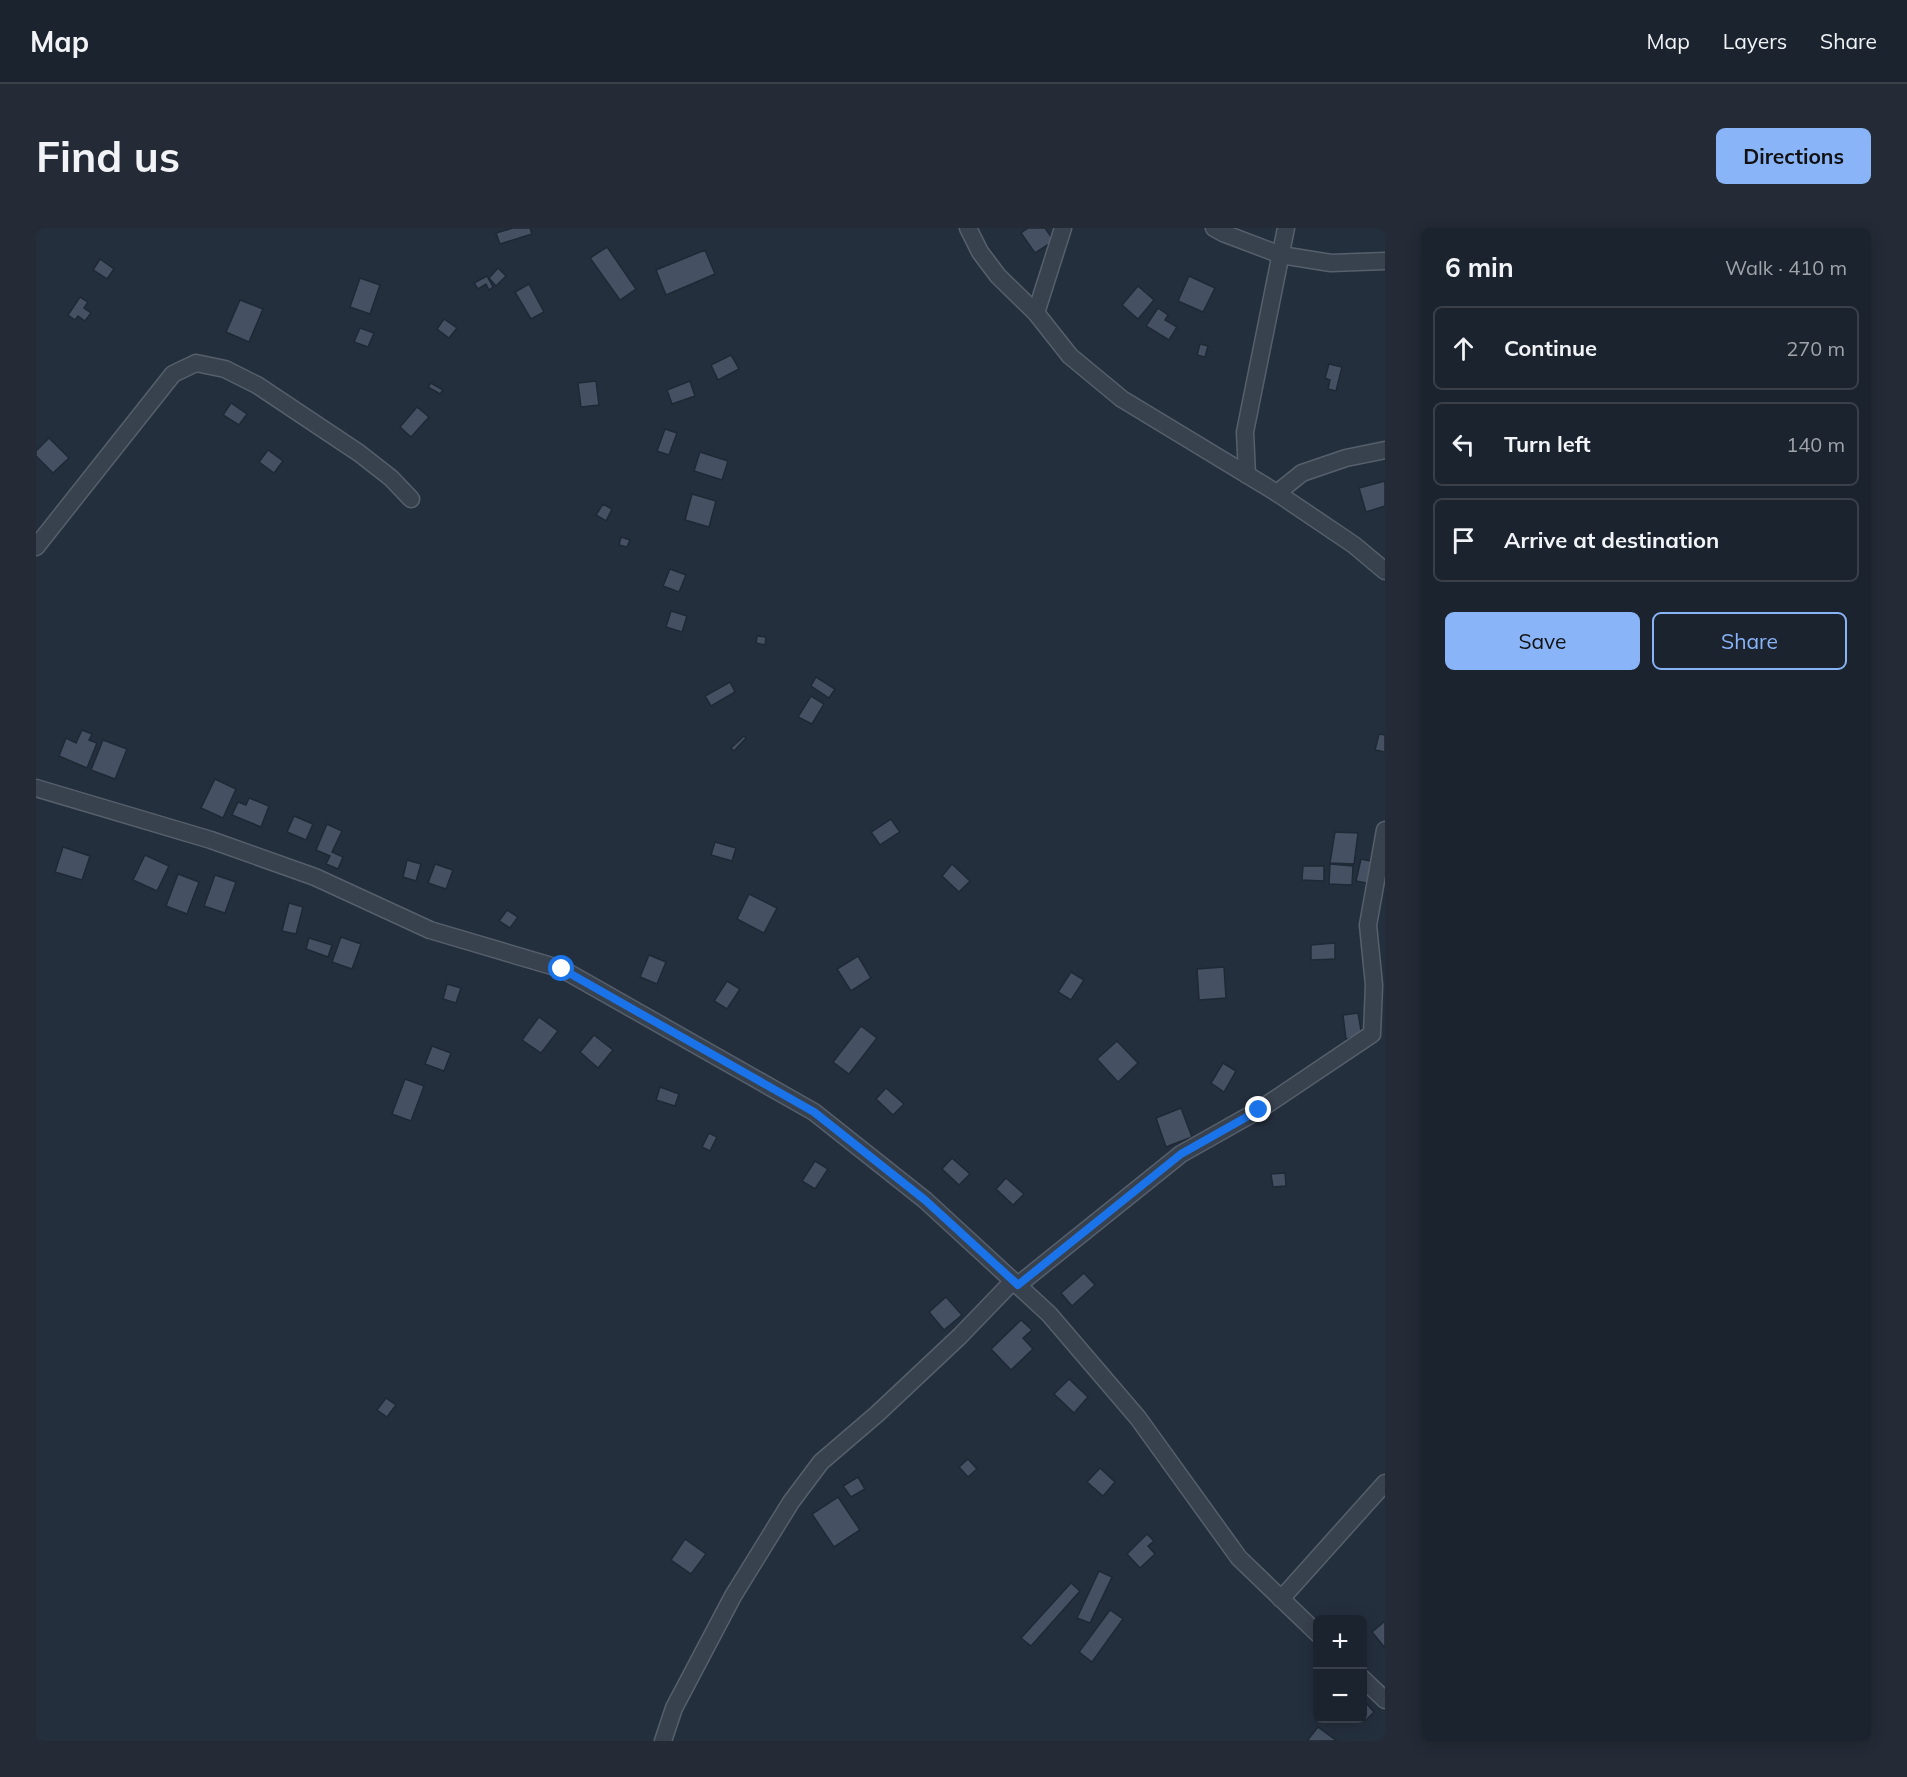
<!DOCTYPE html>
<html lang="en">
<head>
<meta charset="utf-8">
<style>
	body { margin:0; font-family:Mulish,sans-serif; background:#242b36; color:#f1f3f6 }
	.controls { position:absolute; right:18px; bottom:18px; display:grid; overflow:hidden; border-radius:9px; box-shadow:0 3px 15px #0003 }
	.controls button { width:54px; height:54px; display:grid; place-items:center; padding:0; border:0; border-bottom:2px solid #39404a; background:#1b232e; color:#f1f3f6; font:30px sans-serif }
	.stop { position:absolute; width:18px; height:18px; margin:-14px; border:4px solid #1a73e8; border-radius:50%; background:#fff }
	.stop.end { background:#1a73e8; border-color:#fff; box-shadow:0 2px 6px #0008 }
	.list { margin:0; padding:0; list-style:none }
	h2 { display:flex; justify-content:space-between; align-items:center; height:78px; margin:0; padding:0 24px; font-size:26px }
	h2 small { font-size:20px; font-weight:400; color:#a0a4aa }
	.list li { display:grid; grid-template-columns:39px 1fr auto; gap:18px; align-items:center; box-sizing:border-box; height:84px; margin:0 12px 12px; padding:0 12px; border:2px solid #39404a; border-radius:9px }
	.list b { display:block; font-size:22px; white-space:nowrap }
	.list em { font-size:20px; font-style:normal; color:#a0a4aa }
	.actions { display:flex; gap:12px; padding:18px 24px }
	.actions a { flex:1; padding:14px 0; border:2px solid #8ab4f8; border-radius:9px; text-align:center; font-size:21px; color:#8ab4f8 }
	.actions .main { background:#8ab4f8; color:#111 }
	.icon { flex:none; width:33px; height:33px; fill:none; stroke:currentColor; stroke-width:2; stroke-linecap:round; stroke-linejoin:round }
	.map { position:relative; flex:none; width:1349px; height:1513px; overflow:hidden; border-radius:9px }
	header { display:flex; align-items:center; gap:36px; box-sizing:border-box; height:84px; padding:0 30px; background:#1b232e; border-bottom:2px solid #39404a }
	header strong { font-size:28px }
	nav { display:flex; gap:33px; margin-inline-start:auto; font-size:21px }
	.intro { display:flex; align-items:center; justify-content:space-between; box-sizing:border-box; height:144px; padding:0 36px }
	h1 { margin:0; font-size:42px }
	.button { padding:15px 27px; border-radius:9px; background:#8ab4f8; color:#111; font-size:21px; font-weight:700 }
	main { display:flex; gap:36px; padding:0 36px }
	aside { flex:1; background:#1b232e; border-radius:9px; box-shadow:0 3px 15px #0003 }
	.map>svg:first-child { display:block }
	.building { fill:#455162; stroke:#1f2835; stroke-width:1.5 }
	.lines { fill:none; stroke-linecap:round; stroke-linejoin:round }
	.minor-casing { stroke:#565f6c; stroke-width:19 }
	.minor { stroke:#38414e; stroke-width:16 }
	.route { stroke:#1a73e8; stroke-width:8 }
</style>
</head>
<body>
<header>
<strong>Map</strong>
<nav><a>Map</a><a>Layers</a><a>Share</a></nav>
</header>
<div class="intro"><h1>Find us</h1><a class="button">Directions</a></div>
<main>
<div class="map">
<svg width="1349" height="1513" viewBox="0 0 1349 1513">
	<rect width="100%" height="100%" fill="#242f3e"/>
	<!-- building -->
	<g class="building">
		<path d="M477 0H494L496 6 464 16 460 5Z"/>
		<path d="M992 0H1009L1018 13 999 25 985 5Z"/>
		<path d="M571 19 600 61 584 72 554 30Z"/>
		<path d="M669 22 679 46 630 67 620 42Z"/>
		<path d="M64 31 78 41 71 51 57 42Z"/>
		<path d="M462 40 470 48 460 58 453 50Z"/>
		<path d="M451 48 457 59 453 62 450 56 442 61 438 55Z"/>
		<path d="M1153 48 1179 60 1167 84 1142 73Z"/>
		<path d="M324 50 344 57 334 86 314 79Z"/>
		<path d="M493 56 508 84 495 91 479 64Z"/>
		<path d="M1102 58 1118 72 1102 91 1086 77Z"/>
		<path d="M44 69 52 74 48 80 55 85 49 93 42 88 39 92 32 87Z"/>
		<path d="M204 72 227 81 213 114 190 104Z"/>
		<path d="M1122 80 1132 87 1129 92 1141 99 1133 112 1110 98Z"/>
		<path d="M408 91 421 100 413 110 401 101Z"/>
		<path d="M324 100 338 105 332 119 318 114Z"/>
		<path d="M1164 116 1172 118 1169 129 1161 127Z"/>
		<path d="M695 127 703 141 682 152 675 137Z"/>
		<path d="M1293 136 1306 139 1300 163 1292 161 1294 152 1289 150Z"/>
		<path d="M560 153 563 177 545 179 542 155Z"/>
		<path d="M654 153 659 168 636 176 631 162Z"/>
		<path d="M395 155 407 162 404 166 392 159Z"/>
		<path d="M195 175 211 186 203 197 187 187Z"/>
		<path d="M381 179 393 189 375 209 364 199Z"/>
		<path d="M629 201 641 205 633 227 621 223Z"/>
		<path d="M13 210 33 230 17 245 0 228V223Z"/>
		<path d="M232 222 247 233 238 245 223 234Z"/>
		<path d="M664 224 692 233 686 252 658 243Z"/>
		<path d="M1349 253V278L1330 284 1323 260Z"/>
		<path d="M656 266 680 273 673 299 649 292Z"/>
		<path d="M567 276 576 281 570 293 560 287Z"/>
		<path d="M585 309 594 312 591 319 583 317Z"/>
		<path d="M634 341 650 347 643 364 627 358Z"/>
		<path d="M635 383 651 388 646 404 630 399Z"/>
		<path d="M721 408 730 409 729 417 720 415Z"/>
		<path d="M780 449 799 461 793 470 775 458Z"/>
		<path d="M694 454 699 464 675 478 669 468Z"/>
		<path d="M775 468 788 476 776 496 762 489Z"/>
		<path d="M46 502 56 506 53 512 61 515 51 540 23 528 30 510 40 515Z"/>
		<path d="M1343 506 1349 507V524L1339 522Z"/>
		<path d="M708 508 710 510 698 523 695 520Z"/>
		<path d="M67 512 91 521 79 551 55 542Z"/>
		<path d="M179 551 200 561 187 590 165 580Z"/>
		<path d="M213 570 233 578 225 599 196 587 202 574 210 577Z"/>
		<path d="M258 588 277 596 270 612 251 604Z"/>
		<path d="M855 591 864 604 844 617 835 604Z"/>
		<path d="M291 596 306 603 296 624 307 629 302 641 290 636 294 628 280 622Z"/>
		<path d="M1299 604 1322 605 1318 636 1294 635Z"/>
		<path d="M679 614 700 620 696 633 675 627Z"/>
		<path d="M27 619 54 628 46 652 19 644Z"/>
		<path d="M109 627 133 638 121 663 97 652Z"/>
		<path d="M1325 631 1339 634 1335 656 1320 653Z"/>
		<path d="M371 632 385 636 380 653 367 649Z"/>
		<path d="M399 636 417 642 410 661 392 655Z"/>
		<path d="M916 636 934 653 923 664 906 648Z"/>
		<path d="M1294 636 1317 638 1316 657 1293 656Z"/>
		<path d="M1267 638H1288V653L1266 652Z"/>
		<path d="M142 646 163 654 151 686 130 678Z"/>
		<path d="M179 647 200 654 189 685 168 678Z"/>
		<path d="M713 666 741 680 728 705 701 691Z"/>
		<path d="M253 675 267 679 260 706 246 703Z"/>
		<path d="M471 682 482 689 474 700 463 693Z"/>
		<path d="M305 709 325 716 316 741 296 734Z"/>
		<path d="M273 710 296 717 292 729 270 721Z"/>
		<path d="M1299 715V731L1275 732V717Z"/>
		<path d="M613 727 630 734 621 756 604 749Z"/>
		<path d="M822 728 835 750 815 763 801 741Z"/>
		<path d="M1188 739 1190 770 1163 772 1161 741Z"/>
		<path d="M1035 744 1048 752 1035 772 1022 764Z"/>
		<path d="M691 753 704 761 691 781 678 773Z"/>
		<path d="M411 756 425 760 420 775 407 771Z"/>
		<path d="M1322 785 1326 808 1310 811 1307 787Z"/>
		<path d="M503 789 522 803 505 825 486 812Z"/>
		<path d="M825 798 841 810 813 846 797 834Z"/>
		<path d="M558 807 577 822 562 840 544 824Z"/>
		<path d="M1081 813 1102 835 1082 854 1061 831Z"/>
		<path d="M396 818 415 825 408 843 389 836Z"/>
		<path d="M1187 835 1200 843 1188 864 1175 855Z"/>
		<path d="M369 851 388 858 375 893 356 886Z"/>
		<path d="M624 859 643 866 639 878 620 872Z"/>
		<path d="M850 860 868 876 857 887 840 871Z"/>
		<path d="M1145 880 1156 909 1130 919 1120 890Z"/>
		<path d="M673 905 681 909 674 923 666 919Z"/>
		<path d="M916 930 934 946 923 957 906 941Z"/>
		<path d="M779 933 792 941 779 961 766 953Z"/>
		<path d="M1249 945 1250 958 1237 959 1235 946Z"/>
		<path d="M970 950 988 966 977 977 960 961Z"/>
		<path d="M1048 1045 1059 1057 1036 1078 1025 1065Z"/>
		<path d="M910 1069 926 1087 908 1102 893 1084Z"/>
		<path d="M985 1092 996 1102 987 1110 997 1121 975 1142 955 1121Z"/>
		<path d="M1033 1151 1052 1169 1038 1185 1018 1166Z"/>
		<path d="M350 1170 360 1177 351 1189 341 1182Z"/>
		<path d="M932 1231 941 1241 932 1249 923 1239Z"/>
		<path d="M1064 1240 1079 1254 1067 1268 1051 1254Z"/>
		<path d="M822 1249 829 1261 815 1269 807 1258Z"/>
		<path d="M802 1269 824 1302 798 1319 776 1286Z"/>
		<path d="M1111 1306 1118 1313 1112 1318 1119 1326 1104 1340 1091 1326Z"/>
		<path d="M649 1311 670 1326 655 1346 635 1332Z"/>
		<path d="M1063 1343 1076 1349 1054 1395 1041 1390Z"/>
		<path d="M1035 1355 1044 1363 995 1418 985 1410Z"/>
		<path d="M1074 1382 1087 1391 1056 1434 1043 1424Z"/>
		<path d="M1349 1393V1420L1336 1404Z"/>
		<path d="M1330 1475 1338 1484 1330 1492 1326 1488V1479Z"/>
		<path d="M1282 1499 1301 1513H1271Z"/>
	</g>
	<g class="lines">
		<defs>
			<g id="minor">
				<path d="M932 0 944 24 962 48 1000 85 1034 128 1086 171 1241 265 1318 317 1349 343"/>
				<path d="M1178 0 1187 5 1245 27 1295 35 1349 33"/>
				<path d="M1000 85 1027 0"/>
				<path d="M1211 247 1209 204 1250 0"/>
				<path d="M1241 265 1266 245 1310 230 1349 222"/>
				<path d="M0 319 137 146 160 135 189 141 221 157 323 225 355 250 375 271"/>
				<path d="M0 560 175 612 279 649 394 702 526 741 778 884 889 972 1013 1086 1102 1190 1203 1330 1282 1406"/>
				<path d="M982 1057 1145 926 1223 882 1336 806 1338 757 1332 697 1349 602"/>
				<path d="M1245 1371 1349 1255"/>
				<path d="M1326 1450 1349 1472"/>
				<path d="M627 1513 638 1480 697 1368 755 1274 785 1234 841 1186 924 1108 977 1053"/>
			</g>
		</defs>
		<!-- minor casing -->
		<use href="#minor" class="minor-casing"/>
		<!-- minor -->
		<use href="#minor" class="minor"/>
	</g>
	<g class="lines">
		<!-- route -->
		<path class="route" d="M526 741 778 884 889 972 982 1057 1145 926 1223 882"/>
	</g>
</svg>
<div class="controls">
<button>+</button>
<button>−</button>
</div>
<div class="stop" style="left:526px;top:741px"></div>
<div class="stop end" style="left:1223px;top:882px"></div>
</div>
<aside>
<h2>6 min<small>Walk · 410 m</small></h2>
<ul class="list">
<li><svg class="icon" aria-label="ahead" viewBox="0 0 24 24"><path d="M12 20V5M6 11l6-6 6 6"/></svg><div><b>Continue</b></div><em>270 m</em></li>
<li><svg class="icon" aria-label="left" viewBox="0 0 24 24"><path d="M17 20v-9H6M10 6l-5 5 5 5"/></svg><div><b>Turn left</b></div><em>140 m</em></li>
<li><svg class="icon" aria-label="arrive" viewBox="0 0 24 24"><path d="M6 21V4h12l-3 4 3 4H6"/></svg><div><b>Arrive at destination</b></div></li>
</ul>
<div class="actions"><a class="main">Save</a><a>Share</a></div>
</aside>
</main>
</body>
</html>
